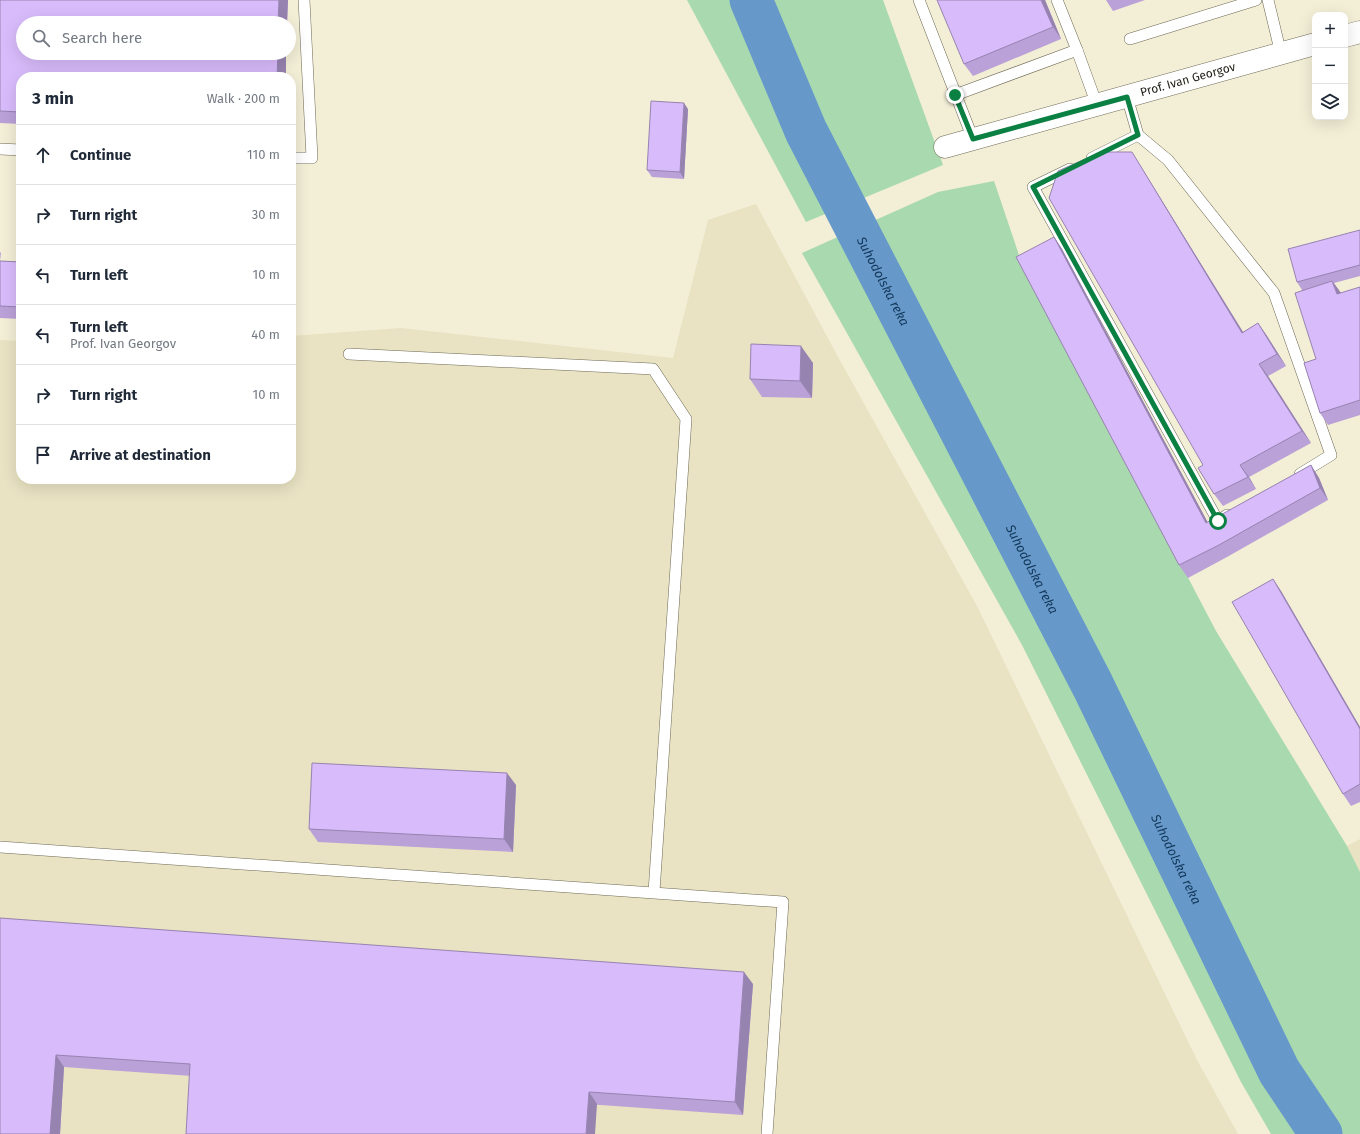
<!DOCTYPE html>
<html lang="en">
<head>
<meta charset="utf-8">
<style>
	body { margin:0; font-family:"Fira Sans",sans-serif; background:#f2f2f3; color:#1f2937 }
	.controls { position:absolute; right:12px; top:12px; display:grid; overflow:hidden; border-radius:8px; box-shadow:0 4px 16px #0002 }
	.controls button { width:36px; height:36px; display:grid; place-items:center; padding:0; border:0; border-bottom:1px solid #e0e1e3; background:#fff; color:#1f2937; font:20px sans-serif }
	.stop { position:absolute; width:12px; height:12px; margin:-9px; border:3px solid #0b8043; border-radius:50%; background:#fff }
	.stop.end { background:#0b8043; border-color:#fff; box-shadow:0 1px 4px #0008 }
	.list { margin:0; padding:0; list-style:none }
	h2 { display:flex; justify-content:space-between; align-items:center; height:52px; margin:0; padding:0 16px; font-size:17px }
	h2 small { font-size:13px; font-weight:400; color:#747a83 }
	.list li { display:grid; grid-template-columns:26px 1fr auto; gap:12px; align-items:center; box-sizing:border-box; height:60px; padding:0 16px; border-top:1px solid #e0e1e3 }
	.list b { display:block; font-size:15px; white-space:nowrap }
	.list p { margin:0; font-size:13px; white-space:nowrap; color:#747a83 }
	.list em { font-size:13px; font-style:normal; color:#747a83 }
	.icon { flex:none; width:22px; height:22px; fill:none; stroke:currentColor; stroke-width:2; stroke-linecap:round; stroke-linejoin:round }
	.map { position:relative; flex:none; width:1360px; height:1134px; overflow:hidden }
	.search { position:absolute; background:#fff; box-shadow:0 4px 16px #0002; left:16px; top:16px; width:280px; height:44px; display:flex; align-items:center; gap:10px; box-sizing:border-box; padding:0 14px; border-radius:22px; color:#747a83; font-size:15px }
	.panel { position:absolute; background:#fff; box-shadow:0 4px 16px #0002; left:16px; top:72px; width:280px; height:412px; border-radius:16px }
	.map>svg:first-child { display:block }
	.built { fill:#e9e2c3 }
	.green { fill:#a8d9af }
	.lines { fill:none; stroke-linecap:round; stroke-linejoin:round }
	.river { stroke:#6798ca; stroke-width:43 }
	.service-casing { stroke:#6e6955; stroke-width:12 }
	.minor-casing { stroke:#6e6955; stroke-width:23 }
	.service { stroke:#fff; stroke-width:11 }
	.minor { stroke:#fff; stroke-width:22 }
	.wall { fill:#baa1d8 }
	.shaded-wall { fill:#9783b0 }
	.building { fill:#d8bbfb; stroke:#9783b0 }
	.route { stroke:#0b8043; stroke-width:5 }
	.labels { text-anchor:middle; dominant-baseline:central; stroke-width:3; stroke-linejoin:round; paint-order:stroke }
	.street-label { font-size:12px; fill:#201e16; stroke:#f3eed6 }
	.water-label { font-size:13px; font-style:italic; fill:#123758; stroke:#f3eed6 }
</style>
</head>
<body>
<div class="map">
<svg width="1360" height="1134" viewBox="0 0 1360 1134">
	<rect width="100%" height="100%" fill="#f3eed6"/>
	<!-- built -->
	<g class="built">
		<path d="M756 204 838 357 977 606 1197 1060 1238 1134H0V340L21 341V479H291V336L401 328 673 358 708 220Z"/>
		<path d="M1360 839V872L1347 846Z"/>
	</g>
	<!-- green -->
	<g class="green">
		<path d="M687 0H883L943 165 806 222Z"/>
		<path d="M994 181 1019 255 1216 631 1347 846 1360 872V1134H1271L1241 1082 1022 645 802 253 938 192Z"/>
	</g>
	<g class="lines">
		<!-- river -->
		<path class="river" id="s1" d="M751 0 806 131 1093 686 1279 1071 1321 1134"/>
		<defs>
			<g id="service">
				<path d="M919 0 973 139"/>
				<path d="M1057 0 1077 50 1097 105"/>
				<path d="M1268 0 1281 54"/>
				<path d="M1130 39 1256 0"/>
				<path d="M955 95 1077 50"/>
				<path d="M1138 135 1168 160 1274 293 1331 455 1300 474"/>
				<path d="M0 149 21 150"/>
				<path d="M291 158H312L304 0"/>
				<path d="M1092 158 1138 135 1127 97"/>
				<path d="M1070 169 1033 187 1218 521 1227 515"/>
				<path d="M349 354 653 369 686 419 654 892"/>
				<path d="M0 847 783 902 767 1134"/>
			</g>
			<g id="minor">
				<path d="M1345 36 1360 32"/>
				<path id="s2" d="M945 147 1315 44"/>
			</g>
		</defs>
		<!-- service casing -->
		<use href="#service" class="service-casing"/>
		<!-- minor casing -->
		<use href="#minor" class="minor-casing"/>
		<!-- service -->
		<use href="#service" class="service"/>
		<!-- minor -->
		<use href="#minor" class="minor"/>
	</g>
	<!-- wall -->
	<g class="wall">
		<path d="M0 0H288L287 23 23 53H286V77H21V124L0 123Z"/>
		<path d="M1045 0 1061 39 973 76 964 64Z"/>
		<path d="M1106 0H1145L1113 11Z"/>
		<path d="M688 109 684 179 652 177 647 170Z"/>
		<path d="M1140 165 1243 332 1258 323 1267 336 1286 366 1268 376 1311 443 1249 477 1256 489 1223 506 1214 494 1203 465Z"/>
		<path d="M1360 230V276L1334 283 1341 293 1360 287V415L1328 425 1320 413 1316 359 1302 290 1297 282Z"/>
		<path d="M1054 237 1062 249 1208 523 1311 465 1319 478 1328 500 1227 557 1188 578 1179 565Z"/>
		<path d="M0 252 1 253 0 261 21 262V319L0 318Z"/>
		<path d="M813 363 812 398 762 397 750 379Z"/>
		<path d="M1273 579 1281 591 1360 727V802L1351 806 1343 794Z"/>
		<path d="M516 785 513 852 318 842 309 829Z"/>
		<path d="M0 918 753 984 743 1115 64 1067 60 1134H0Z"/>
	</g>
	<!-- shaded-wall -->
	<g class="shaded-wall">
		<path d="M279 0H288L287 23H278Z"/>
		<path d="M1041 0H1045L1061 39 1053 27Z"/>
		<path d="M278 53H286V77H277Z"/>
		<path d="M684 103 688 109 684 179 680 172Z"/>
		<path d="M1132 152 1140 165 1251 345 1242 333Z"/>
		<path d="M1054 237 1062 249 1215 536 1206 523Z"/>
		<path d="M1332 281 1341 293 1337 294Z"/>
		<path d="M1258 323 1267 336 1286 366 1277 354Z"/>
		<path d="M801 346 813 363 812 398 800 381Z"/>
		<path d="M1259 364 1268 376 1311 443 1302 431Z"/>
		<path d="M1240 465 1249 477 1256 489Z"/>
		<path d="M1311 465 1319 478 1328 500 1320 488Z"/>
		<path d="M1273 579 1281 591 1360 727V729Z"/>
		<path d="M507 773 516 785 513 852 504 839Z"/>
		<path d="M744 972 753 984 743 1115 735 1102Z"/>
		<path d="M56 1055 64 1067 60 1134H50Z"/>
		<path d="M589 1092 597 1104 595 1134H586Z"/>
	</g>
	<!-- building -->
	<g class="building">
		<path d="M0 0H279L278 23H23V53H278L277 77H21V112L0 111Z"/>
		<path d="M937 0H1041L1053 27 964 64Z"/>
		<path d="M651 101 684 103 680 172 647 170Z"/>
		<path d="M1101 152H1132L1242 333 1258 323 1277 354 1259 364 1302 431 1240 465 1248 477 1214 494 1198 468 1203 465 1049 198 1058 171Z"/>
		<path d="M1360 230V265L1297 282 1288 249Z"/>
		<path d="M1054 237 1206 523 1311 465 1320 488 1219 545 1179 565 1016 257Z"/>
		<path d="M0 261 21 262V307L0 306Z"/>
		<path d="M1332 281 1337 294 1360 287V400L1320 413 1304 363 1316 359 1295 293Z"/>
		<path d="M751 344 801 346 800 381 750 379Z"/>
		<path d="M1273 579 1360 729V784L1343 794 1232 602Z"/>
		<path d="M312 763 507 773 504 839 309 829Z"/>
		<path d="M0 918 744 972 735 1102 589 1092 586 1134H186L190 1064 56 1055 50 1134H0Z"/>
	</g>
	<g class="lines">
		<!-- route -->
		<path class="route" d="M955 95 973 139 1127 97 1138 135 1033 187 1218 521"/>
	</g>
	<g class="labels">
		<!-- street labels -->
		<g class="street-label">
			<text stroke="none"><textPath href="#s2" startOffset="252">Prof. Ivan Georgov</textPath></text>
		</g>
		<!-- water labels -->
		<g class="water-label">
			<text stroke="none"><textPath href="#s1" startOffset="311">Suhodolska reka</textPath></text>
			<text stroke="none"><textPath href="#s1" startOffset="635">Suhodolska reka</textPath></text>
			<text stroke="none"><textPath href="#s1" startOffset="959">Suhodolska reka</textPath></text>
		</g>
	</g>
</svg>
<div class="controls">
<button>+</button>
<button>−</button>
<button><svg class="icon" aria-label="layers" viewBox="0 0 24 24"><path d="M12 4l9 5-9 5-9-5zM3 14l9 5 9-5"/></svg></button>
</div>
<div class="stop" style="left:1218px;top:521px"></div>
<div class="stop end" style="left:955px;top:95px"></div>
<div class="search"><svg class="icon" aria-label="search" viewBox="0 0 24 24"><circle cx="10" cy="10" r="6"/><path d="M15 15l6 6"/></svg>Search here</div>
<section class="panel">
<h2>3 min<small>Walk · 200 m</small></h2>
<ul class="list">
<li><svg class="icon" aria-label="ahead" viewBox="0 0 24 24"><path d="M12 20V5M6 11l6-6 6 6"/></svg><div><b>Continue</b></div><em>110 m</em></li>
<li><svg class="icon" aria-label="right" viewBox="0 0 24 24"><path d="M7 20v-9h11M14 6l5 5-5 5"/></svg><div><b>Turn right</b></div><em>30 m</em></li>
<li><svg class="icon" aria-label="left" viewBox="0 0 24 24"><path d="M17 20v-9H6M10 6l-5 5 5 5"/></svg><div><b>Turn left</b></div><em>10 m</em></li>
<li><svg class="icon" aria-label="left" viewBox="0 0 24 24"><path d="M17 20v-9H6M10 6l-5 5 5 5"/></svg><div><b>Turn left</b><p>Prof. Ivan Georgov</p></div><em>40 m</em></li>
<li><svg class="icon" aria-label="right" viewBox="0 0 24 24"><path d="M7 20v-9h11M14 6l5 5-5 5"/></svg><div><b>Turn right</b></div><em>10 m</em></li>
<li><svg class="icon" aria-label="arrive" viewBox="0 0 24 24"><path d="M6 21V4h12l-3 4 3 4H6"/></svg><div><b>Arrive at destination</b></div></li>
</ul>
</section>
</div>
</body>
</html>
